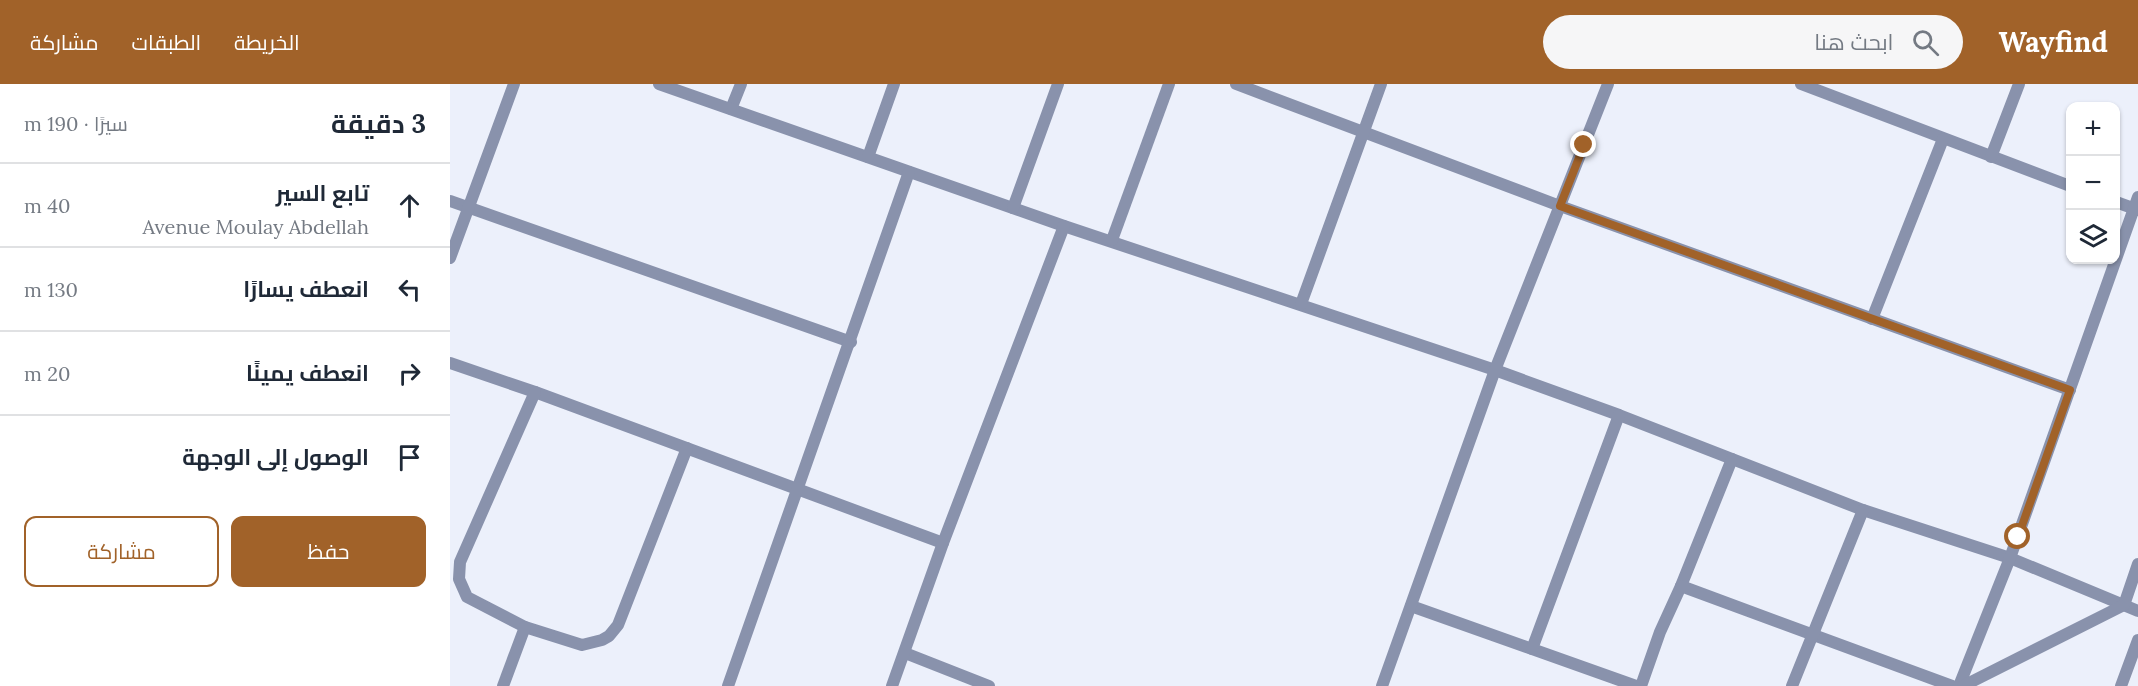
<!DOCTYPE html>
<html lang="ar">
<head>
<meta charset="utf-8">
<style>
	body { margin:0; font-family:Lora,Cairo,serif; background:#f6f6f7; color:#1f2937; direction:rtl }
	.controls { position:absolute; right:18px; top:18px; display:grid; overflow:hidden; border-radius:12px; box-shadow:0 2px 4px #0004 }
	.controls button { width:54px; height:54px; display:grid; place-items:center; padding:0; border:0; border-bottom:2px solid #e0e1e3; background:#fff; color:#1f2937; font:30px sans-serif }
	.stop { position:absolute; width:18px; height:18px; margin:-14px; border:4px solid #a16229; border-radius:50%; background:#fff }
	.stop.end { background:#a16229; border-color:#fff; box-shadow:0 2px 6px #0008 }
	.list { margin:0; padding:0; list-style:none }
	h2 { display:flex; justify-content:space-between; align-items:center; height:78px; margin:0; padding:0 24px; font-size:26px }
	h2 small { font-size:20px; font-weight:400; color:#747a83 }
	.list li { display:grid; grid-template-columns:39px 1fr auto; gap:18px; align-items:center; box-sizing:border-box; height:84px; padding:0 24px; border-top:2px solid #e0e1e3 }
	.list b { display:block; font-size:22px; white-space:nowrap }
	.list p { margin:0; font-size:20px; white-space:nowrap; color:#747a83 }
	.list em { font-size:20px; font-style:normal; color:#747a83 }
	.actions { display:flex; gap:12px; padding:18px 24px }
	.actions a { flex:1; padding:14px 0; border:2px solid #a16229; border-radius:12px; text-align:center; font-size:21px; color:#a16229 }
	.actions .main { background:#a16229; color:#fff }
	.icon { flex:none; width:33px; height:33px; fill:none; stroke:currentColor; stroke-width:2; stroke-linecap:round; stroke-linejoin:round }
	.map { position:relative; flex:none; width:1688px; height:602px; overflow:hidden; direction:ltr }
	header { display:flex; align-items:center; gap:36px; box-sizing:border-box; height:84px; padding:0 30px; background:#a16229; color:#fff }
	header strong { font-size:28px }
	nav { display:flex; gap:33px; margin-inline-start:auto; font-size:21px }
	.search { width:420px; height:54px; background:#f6f6f7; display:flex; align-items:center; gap:15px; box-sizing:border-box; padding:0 21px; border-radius:33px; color:#747a83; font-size:22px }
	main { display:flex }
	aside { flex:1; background:#fff }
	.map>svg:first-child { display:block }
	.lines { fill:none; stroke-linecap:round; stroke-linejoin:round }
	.lane { stroke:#8992ac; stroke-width:12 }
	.street { stroke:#8992ac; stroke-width:12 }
	.route { stroke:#a16229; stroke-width:8 }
</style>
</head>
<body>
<header>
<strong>Wayfind</strong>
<div class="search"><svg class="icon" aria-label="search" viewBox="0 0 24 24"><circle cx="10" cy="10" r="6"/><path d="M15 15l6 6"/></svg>ابحث هنا</div>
<nav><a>الخريطة</a><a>الطبقات</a><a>مشاركة</a></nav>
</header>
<main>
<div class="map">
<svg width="1688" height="602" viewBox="0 0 1688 602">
	<rect width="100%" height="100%" fill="#ecf0fb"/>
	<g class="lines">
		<!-- lane -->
		<path class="lane" d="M281 25 291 0"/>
		<!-- street -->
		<g class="street">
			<path d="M209 0 614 142 1045 286 1169 331 1413 426 1560 474 1688 527"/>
			<path d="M786 0 1110 122 1620 306"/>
			<path d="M1351 0 1620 102"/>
			<path d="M418 73 444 0"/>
			<path d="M1541 73 1569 0"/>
			<path d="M0 117 401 258"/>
			<path d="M1666 118 1688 126"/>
			<path d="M563 124 608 0"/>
			<path d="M662 156 719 0"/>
			<path d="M0 174 64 0"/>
			<path d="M851 220 931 0"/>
			<path d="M1422 235 1493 55"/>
			<path d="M0 279 85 308 493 459"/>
			<path d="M85 308 10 478 9 495 17 513 75 543 132 561 152 556 159 552 168 541 237 364"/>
			<path d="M1231 502 1282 375"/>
			<path d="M961 522 1186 602"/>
			<path d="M1082 565 1169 331"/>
			<path d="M455 569 539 602"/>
			<path d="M53 602 75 543"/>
			<path d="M278 602 459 88"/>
			<path d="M442 602 493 459 614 142"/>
			<path d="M932 602 1045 286 1158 0"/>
			<path d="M1191 602 1210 548 1231 502 1502 602"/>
			<path d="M1342 602 1413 426"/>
			<path d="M1509 602 1560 474 1688 113"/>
			<path d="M1513 602 1674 521 1688 480"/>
			<path d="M1671 602 1688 556"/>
		</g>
	</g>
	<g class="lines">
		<!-- route -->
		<path class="route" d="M1134 61 1110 122 1620 306 1568 453"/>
	</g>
</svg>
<div class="controls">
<button>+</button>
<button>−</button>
<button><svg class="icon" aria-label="layers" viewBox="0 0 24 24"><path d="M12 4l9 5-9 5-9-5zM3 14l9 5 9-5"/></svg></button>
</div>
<div class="stop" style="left:1568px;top:453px"></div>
<div class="stop end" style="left:1134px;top:61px"></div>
</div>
<aside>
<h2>3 دقيقة<small>سيرًا · 190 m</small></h2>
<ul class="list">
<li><svg class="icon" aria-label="ahead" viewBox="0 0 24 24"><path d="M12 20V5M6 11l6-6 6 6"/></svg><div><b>تابع السير</b><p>Avenue Moulay Abdellah</p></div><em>40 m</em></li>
<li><svg class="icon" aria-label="left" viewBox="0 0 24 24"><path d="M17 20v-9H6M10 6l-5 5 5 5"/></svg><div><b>انعطف يسارًا</b></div><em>130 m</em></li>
<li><svg class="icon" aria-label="right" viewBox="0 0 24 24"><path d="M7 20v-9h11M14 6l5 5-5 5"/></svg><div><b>انعطف يمينًا</b></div><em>20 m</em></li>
<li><svg class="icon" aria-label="arrive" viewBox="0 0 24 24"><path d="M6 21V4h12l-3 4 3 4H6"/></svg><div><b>الوصول إلى الوجهة</b></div></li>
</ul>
<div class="actions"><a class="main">حفظ</a><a>مشاركة</a></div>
</aside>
</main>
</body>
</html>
